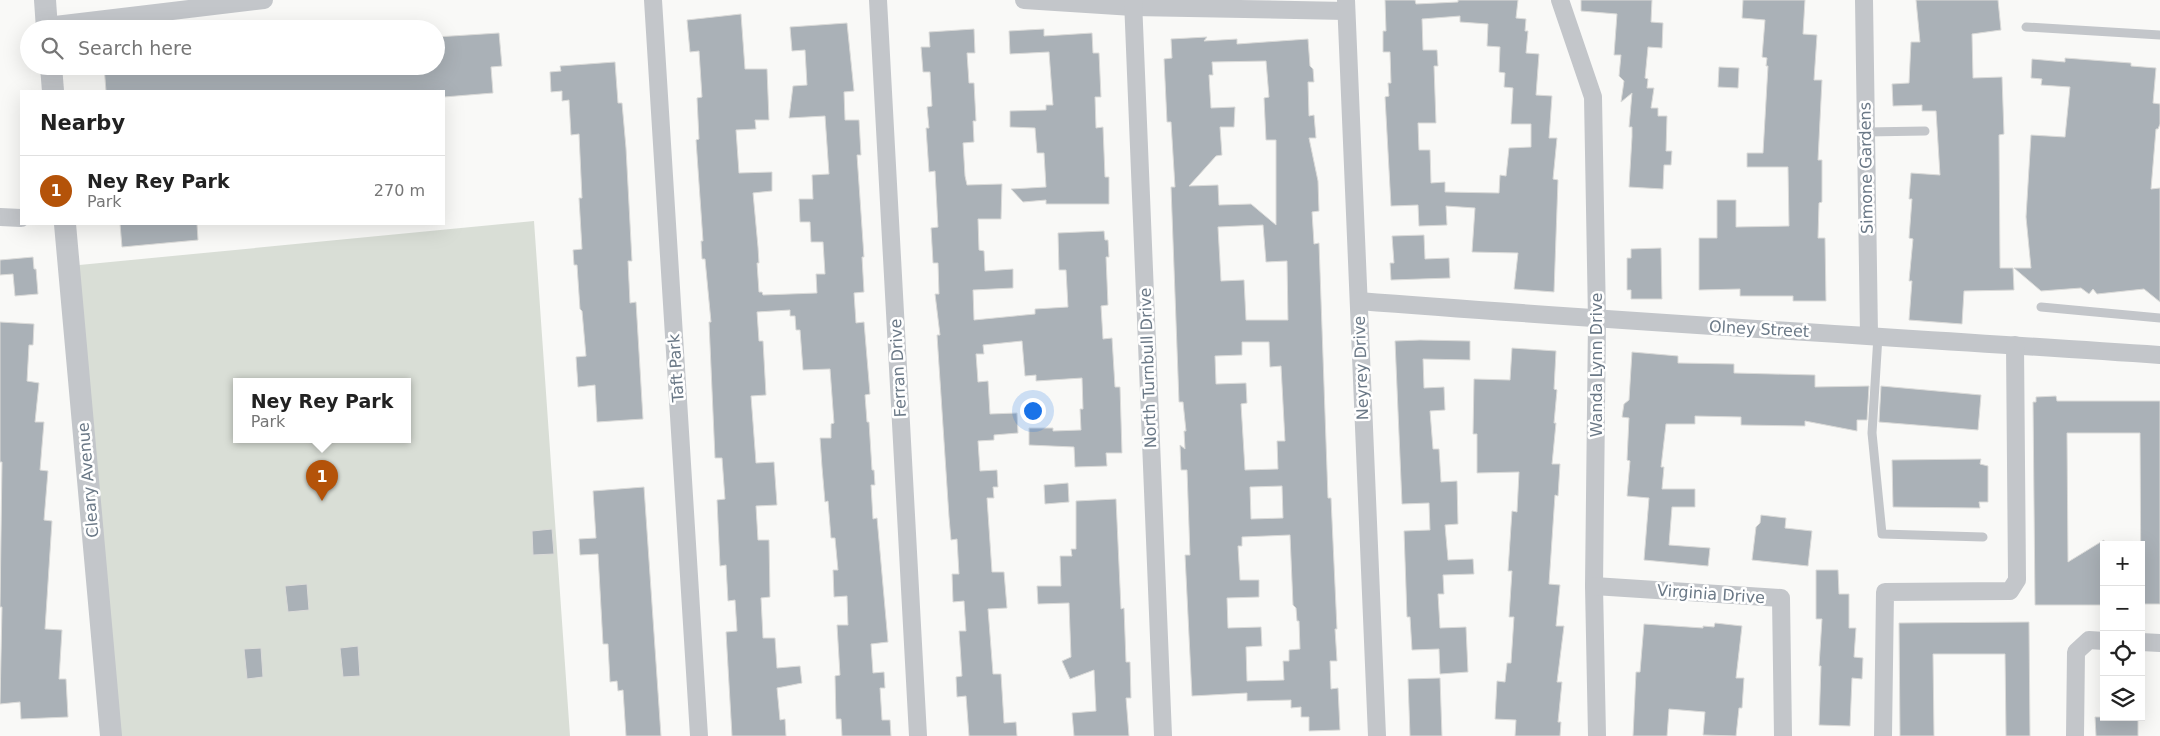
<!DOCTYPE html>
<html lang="en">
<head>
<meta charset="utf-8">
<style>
	body { margin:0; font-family:"DejaVu Sans",sans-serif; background:#f2f2f2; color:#222 }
	.controls { position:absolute; right:15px; bottom:15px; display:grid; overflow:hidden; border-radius:0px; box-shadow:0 5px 20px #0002 }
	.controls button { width:45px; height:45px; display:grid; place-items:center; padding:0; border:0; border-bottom:1px solid #e0e0e0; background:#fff; color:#222; font:25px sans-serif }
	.you { position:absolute; left:1032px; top:410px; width:18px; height:18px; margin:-12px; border:4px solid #fff; border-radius:50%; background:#1a73e8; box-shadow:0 0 0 8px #1a73e833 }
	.badge { display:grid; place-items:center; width:32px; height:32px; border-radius:50%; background:#b45309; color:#fff; font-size:16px; font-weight:700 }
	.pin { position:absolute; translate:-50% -41px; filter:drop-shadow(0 1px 2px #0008) }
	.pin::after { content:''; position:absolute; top:26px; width:18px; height:15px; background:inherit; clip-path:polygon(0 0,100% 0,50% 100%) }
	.popup { position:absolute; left:233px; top:378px; width:178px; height:65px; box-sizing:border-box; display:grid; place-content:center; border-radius:0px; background:#fff; filter:drop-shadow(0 1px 4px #0005); font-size:16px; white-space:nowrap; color:#767676 }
	.popup b { font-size:19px; color:#222 }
	.popup::after { content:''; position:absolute; left:50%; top:100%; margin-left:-10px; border:10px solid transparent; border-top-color:#fff }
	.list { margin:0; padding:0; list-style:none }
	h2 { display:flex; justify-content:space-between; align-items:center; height:65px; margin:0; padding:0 20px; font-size:21px }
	h2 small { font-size:16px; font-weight:400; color:#767676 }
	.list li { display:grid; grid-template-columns:32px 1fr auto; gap:15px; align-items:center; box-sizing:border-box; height:70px; padding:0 20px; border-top:1px solid #e0e0e0 }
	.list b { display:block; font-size:19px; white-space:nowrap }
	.list p { margin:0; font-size:16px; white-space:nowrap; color:#767676 }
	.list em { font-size:16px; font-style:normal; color:#767676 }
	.icon { flex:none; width:28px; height:28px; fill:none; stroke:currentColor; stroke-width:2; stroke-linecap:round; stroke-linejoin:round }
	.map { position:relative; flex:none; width:2160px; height:736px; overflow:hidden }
	.search { position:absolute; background:#fff; box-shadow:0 5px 20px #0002; left:20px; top:20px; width:425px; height:55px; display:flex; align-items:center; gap:12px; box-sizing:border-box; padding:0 18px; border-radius:28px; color:#767676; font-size:19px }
	.panel { position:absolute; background:#fff; box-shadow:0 5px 20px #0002; left:20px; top:90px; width:425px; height:135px; border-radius:0px }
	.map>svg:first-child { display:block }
	.green { fill:#d9ded6; fill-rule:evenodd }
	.building { fill:#aab1b7; stroke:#dbdbd9; fill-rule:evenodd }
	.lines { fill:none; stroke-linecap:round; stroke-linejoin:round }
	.service { stroke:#c3c6ca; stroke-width:9 }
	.minor { stroke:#c3c6ca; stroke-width:18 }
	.tertiary { stroke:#c3c6ca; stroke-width:22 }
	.labels { text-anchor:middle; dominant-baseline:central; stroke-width:5; stroke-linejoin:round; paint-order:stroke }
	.street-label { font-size:16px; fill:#6a7886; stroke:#fff }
</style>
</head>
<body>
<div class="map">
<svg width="2160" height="736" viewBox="0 0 2160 736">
	<rect width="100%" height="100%" fill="#f9f9f7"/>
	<!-- green -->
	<path class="green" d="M534 221 570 736H111L69 266ZM237 382H407V440H237Z"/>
	<!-- building -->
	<g class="building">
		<path d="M1385 0H1415L1416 4 1458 2V0H1518L1516 18 1526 19 1525 31H1528L1526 53 1539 54 1536 95 1552 96 1549 138H1557L1553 179 1558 180 1554 292 1514 289 1518 253 1472 252 1475 208 1446 206 1447 225 1419 226 1418 205 1391 206 1385 97 1389 96 1388 83H1391L1390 52H1383V31H1386ZM1460 16V22L1488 24 1487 46 1500 47 1499 72 1505 73 1504 87 1513 88 1511 124H1531V147L1509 148 1506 176 1500 175 1499 193 1445 192V182L1431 183 1430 150H1419L1418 123H1436L1434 66H1438L1437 50H1423L1422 19Z"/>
		<path d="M1581 0H1652L1651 22 1663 23 1662 48 1648 47 1645 78 1648 79 1647 88H1654L1651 108H1658V116H1667L1666 151H1672L1671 165H1664L1663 189 1629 187 1632 137V127H1629L1632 93 1621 102 1624 81 1619 76 1621 55H1614L1617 14 1581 11Z"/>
		<path d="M1743 0H1805L1803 34 1817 35 1814 80H1822L1818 160H1822V202L1819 203 1818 238H1825L1826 301H1793V296H1740V289L1699 290V238H1717V200H1736V227L1789 226 1788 167H1747V153H1763L1768 66H1766L1767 58 1762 57 1765 20 1742 18Z"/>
		<path d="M1916 0H1998L2001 30 1972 34 1973 78 2002 77 2004 134 1999 135 2000 268H2013L2014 290 1964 291 1962 324 1909 320 1912 281H1909L1913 239 1909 238 1912 199H1909L1911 173 1940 175 1936 111H1922V105L1893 106 1892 84 1909 83 1911 42H1920Z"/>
		<path d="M741 14 745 69H767L769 120H755L756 129 736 130 739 173 772 172V191L753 193 758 247 759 263H757L759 292H762L763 295 817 293 816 274H825L823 242H811L810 222H800L799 199H813L812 175 829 174 825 116 789 118 793 86 807 85 805 50 792 51 790 27 847 23 854 91 844 92 845 120H859L861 155H857L864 257H862L864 292 854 293 856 323 864 322 870 394 865 395 867 422H869L872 470H874L875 485H871L873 519 877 518 888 642 871 644 873 673 884 672 885 688H880L882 720H890L891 736H842L841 719H836L835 676 840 675 837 625H848L847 596 834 597 833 570H838L835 538H831L828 501 825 502 822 467 820 438H831V424L834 423 830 369 803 370 800 330H796L795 316H790V310L757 312 759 341H763L766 395 751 396 756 463 774 462 777 505 756 506 758 540H769L770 597 761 598 763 638H775L777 668 800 666 802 683 777 688 780 720 785 719 786 736H732L726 632 737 631 735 600 728 601 726 565 720 566 717 500 725 499 722 458H715L709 322H711L705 259H702L701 241H703L696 140 699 139 697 98 702 97 699 51 690 52 687 20Z"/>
		<path d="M974 29 975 53H967L969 83H974L976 121H973L974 142 963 143 965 176 967 185 1002 184 1001 219H978L979 250 984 251 985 271 1013 269V288L973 290 974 320 1035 314V309L1068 307 1066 270H1059L1058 233 1104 231 1105 240H1108L1109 257H1106L1108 305 1101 306 1103 339 1112 338 1115 387H1120L1122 453H1106L1107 466 1075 467 1074 447 1029 445V428H1053V431L1081 430 1080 409H1083L1082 378 1036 381V375L1025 376 1022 341 983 345 984 354H976L978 382 988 381 990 414 1017 413 1018 433 994 435V440L978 441 980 471 997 470 998 487H993L994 498H987L992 572H1004L1007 608 988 609 993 674H1001L1004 723 1016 722 1017 736H969L966 696 957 697 956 677 962 676 959 631H966L964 601 953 602 952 574H959L957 539 951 540 949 517 937 335H940L935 294H939L938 263H933L931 228 938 227 935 171 929 172 926 128H929L927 107 932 106 930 72H923L921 47H930L929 32Z"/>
		<path d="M1044 29V36L1092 33 1093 53H1099L1101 97H1095L1096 128 1103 127 1105 177H1109V204H1046V200L1023 202 1011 189 1046 187 1044 153H1037L1035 128 1010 127V111L1046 110V105H1053L1049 52 1010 54 1009 31Z"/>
		<path d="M499 33 502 66 491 67 493 93 444 97V91H106L104 66H436V37Z"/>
		<path d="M1207 37 1204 41 1237 39V44L1308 39 1310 66 1313 69 1314 82H1308L1309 116 1314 115 1316 138H1309L1318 181 1319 211 1312 212 1314 244 1319 243 1328 498H1331L1337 629H1335L1337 661H1330L1331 689 1338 688 1340 730 1309 731V717H1301V707L1291 708V700L1247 701V693L1192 696 1185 555H1190L1187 470H1181L1180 445 1185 449 1184 431H1186L1183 402H1179L1171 187H1175L1171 122H1167L1164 59 1172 58 1171 39ZM1266 61 1269 97 1264 98 1266 140H1276V225L1251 204 1219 205 1218 185 1189 186 1216 156 1222 155 1220 127H1234L1235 107 1211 108 1209 75H1213L1212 62ZM1263 225 1266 262 1287 261 1288 320H1246L1244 280 1221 281 1218 227ZM1242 342H1269L1270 367 1281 366 1285 441H1277L1278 469 1245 470 1241 404 1247 403 1246 383 1216 384 1215 356 1242 355ZM1282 486 1283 518 1251 519 1250 487ZM1290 535 1293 605 1296 608 1297 621H1299L1300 649 1289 650V661H1283L1284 680 1247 681 1246 647 1262 646 1261 627 1228 628 1227 598 1259 597V580H1240L1238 546H1242V537Z"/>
		<path d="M2065 58 2131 63V66L2156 68 2153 103 2160 104V124L2158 129H2156L2151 189 2160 188V302L2144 289 2097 294 2093 289 2089 294 2081 288 2041 291 2014 268H2031L2026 217 2031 135 2065 137 2070 87 2041 85 2042 79 2031 78 2032 59 2065 62Z"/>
		<path d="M615 62 618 103H622L626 148 632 261H628L630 303 636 302 643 419 597 422 595 385 578 387 576 357 586 356 582 311 580 309 577 265H574L573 250 582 249 579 198H582L579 134 571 135 569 100 562 101V91L551 92 550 72 561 71 560 66Z"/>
		<path d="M1719 67 1739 68 1738 88 1718 87Z"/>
		<path d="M120 224H197L198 240 122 247Z"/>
		<path d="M1424 235 1425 259 1449 258 1450 278 1391 280 1390 263H1394L1392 236Z"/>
		<path d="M1661 248 1662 299H1631V290H1627V258H1631V249Z"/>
		<path d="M33 257 34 269H36L38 294 15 296 13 274 0 275V260Z"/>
		<path d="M0 322 34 324 33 345H29L27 381 39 383 35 422H44L40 470 48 471 44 520 52 521 45 629 62 630 59 679H66L68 717 21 719 20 702 0 704 2 607H0L2 462H0Z"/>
		<path d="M1420 340 1470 341V360L1423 359 1424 388 1444 387 1445 410 1430 411 1433 449H1439L1441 482 1457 481 1458 524 1445 525 1448 560 1473 559 1474 574 1443 575 1444 594H1438L1440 628 1466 627 1468 672 1440 674 1439 649 1412 650 1410 617H1407L1404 531 1430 530 1429 503 1402 504 1395 341Z"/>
		<path d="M1512 348 1556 351 1554 389 1557 390 1554 423H1556L1552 464H1560L1558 496 1555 495 1549 584 1560 585 1556 626H1564L1557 682H1562L1558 722H1561L1560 736H1515L1516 720 1495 719 1497 681 1505 682 1507 663H1511L1514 617H1509L1512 571H1508L1512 511 1517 512 1519 472 1477 473V434H1473L1474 379 1510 380Z"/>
		<path d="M1632 352 1678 356V363L1734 364V373L1815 375V387L1869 386 1867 420H1857V431L1805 421V426L1741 425V417L1695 416V424H1666L1661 467H1664L1662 489H1695V507H1672L1669 545 1710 548 1708 566 1644 560 1649 498 1627 496 1630 461 1627 460 1629 418 1622 417 1624 404 1629 400Z"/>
		<path d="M1881 386 1981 395 1978 430 1879 422Z"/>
		<path d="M2056 396 2057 401H2160V604H2141L2140 433H2067L2068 562 2104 540V605H2035L2033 402H2036V397Z"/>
		<path d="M1981 459 1980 464 1988 466V502H1979L1980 508 1893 507 1892 460Z"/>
		<path d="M1068 483 1069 502 1045 504 1044 485Z"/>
		<path d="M644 487 661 736H626L623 690 618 691 617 681 610 682 608 644H603L598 554 580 555 579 539 596 538 593 491Z"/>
		<path d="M1116 499 1121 609 1124 608 1126 662H1130L1131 698H1126L1129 736H1074L1072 713 1096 711 1094 670 1070 679 1062 661 1071 657 1069 603 1038 604 1037 586H1061L1060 556H1072L1071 549H1076V501Z"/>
		<path d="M1761 515 1786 518 1785 528 1812 531 1808 566 1752 560 1756 527 1760 523Z"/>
		<path d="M552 529 554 554 533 555 532 531Z"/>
		<path d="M1816 570H1838L1839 594H1849V628H1856L1854 657 1863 658 1862 679 1852 678 1850 726 1819 725 1821 666H1819L1822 619H1816Z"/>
		<path d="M307 584 309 610 288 612 285 586Z"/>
		<path d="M2029 622 2030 736H2006L2005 654H1933L1934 736H1900L1899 623Z"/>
		<path d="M1715 623 1742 626 1736 678H1744L1742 708H1739L1736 736 1703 735 1705 712 1669 709 1667 736H1633L1636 672H1640L1644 624 1703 628V626L1714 627Z"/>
		<path d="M358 646 360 676 343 677 340 648Z"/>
		<path d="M261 648 263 677 247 679 244 649Z"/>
		<path d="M1440 678 1442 736H1410L1408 679Z"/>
		<path d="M2095 717H2138V736H2096Z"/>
	</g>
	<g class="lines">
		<!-- service -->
		<g class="service">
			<path d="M2026 27 2160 35"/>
			<path d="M1866 132 1925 131"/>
			<path d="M2041 307 2160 318"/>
			<path d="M1878 336 1872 433 1882 534 1983 537"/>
		</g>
		<!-- minor -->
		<g class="minor">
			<path d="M653 0 699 736"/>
			<path d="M878 0 918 736"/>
			<path d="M1024 0 1133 7 1346 11"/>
			<path d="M1133 0 1163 736"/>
			<path d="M1346 0 1377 736"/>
			<path d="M1560 0 1593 97 1597 320 1594 586 1597 736"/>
			<path d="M1864 0 1869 335"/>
			<path d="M47 26 264 0"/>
			<path d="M0 217 21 218"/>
			<path d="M1359 301C1626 322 1893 337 2160 355"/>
			<path d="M1594 586 1781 598 1783 736"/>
			<path d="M2141 642 2160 643"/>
			<path d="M1883 736 1885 592 2010 591 2017 580 2015 345"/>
			<path d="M2075 736 2076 652 2089 640 2104 641"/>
		</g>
		<!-- tertiary -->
		<g class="tertiary">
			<path d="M45 0 47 29"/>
			<path d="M51 66 53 91"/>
			<path d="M65 224 111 736"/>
		</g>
	</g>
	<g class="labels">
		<!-- street labels -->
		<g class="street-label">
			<text transform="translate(1866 168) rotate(-91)">Simone Gardens</text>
			<text transform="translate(1759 329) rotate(3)">Olney Street</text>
			<text transform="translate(1596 365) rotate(-90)">Wanda Lynn Drive</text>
			<text transform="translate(676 368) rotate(-94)">Taft Park</text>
			<text transform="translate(898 368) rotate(-93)">Ferran Drive</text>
			<text transform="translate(1148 368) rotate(-92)">North Turnbull Drive</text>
			<text transform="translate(1361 368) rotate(-92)">Neyrey Drive</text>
			<text transform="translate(88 480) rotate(-95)">Cleary Avenue</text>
			<text transform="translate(1711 594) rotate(4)">Virginia Drive</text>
		</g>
	</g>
</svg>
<div class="controls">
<button>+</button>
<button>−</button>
<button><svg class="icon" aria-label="locate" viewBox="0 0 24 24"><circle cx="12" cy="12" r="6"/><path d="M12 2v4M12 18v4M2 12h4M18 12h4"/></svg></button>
<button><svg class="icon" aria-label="layers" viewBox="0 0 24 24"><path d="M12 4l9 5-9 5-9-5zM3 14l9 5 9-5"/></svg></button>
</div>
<div class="you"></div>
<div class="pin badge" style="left:322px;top:501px">1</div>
<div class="popup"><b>Ney Rey Park</b>Park</div>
<div class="search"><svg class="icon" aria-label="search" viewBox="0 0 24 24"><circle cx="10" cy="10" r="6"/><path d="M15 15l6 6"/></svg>Search here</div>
<section class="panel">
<h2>Nearby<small></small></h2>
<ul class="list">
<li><span class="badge">1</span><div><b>Ney Rey Park</b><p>Park</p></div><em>270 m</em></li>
</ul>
</section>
</div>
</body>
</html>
